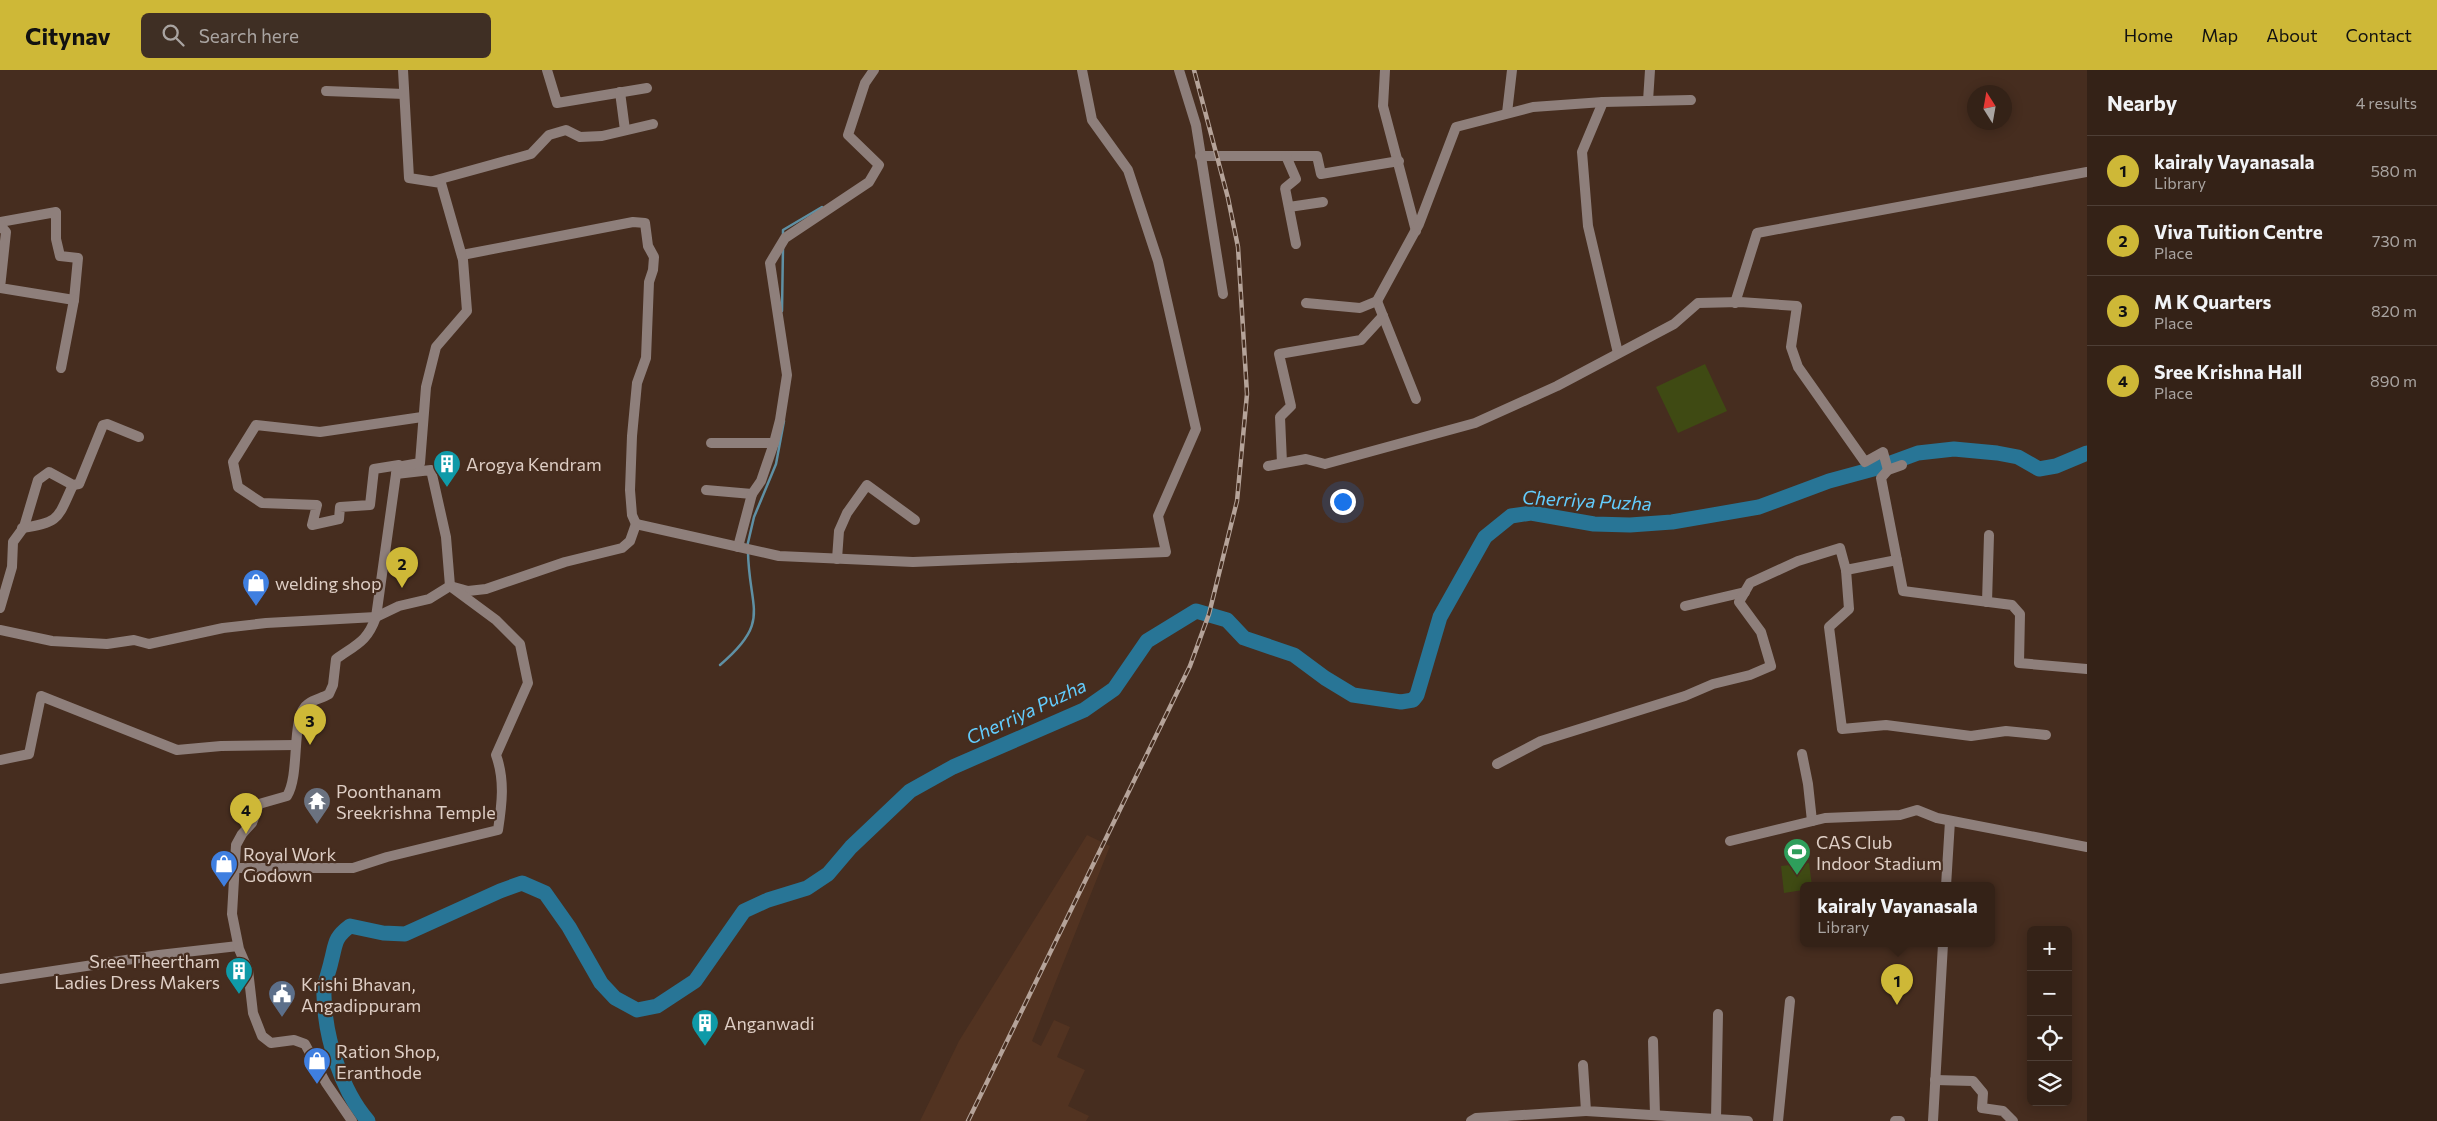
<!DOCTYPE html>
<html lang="en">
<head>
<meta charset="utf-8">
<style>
	body { margin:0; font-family:Commissioner,sans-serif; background:#3f2f24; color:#f1f3f6 }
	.controls { position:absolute; right:15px; bottom:15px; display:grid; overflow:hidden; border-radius:8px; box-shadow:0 2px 12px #0003 }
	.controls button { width:45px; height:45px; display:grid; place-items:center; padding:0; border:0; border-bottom:1px solid #4e3f36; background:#342217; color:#f1f3f6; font:25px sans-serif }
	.compass { position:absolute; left:1967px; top:15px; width:45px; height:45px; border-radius:50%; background:#342217; box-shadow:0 2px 12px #0003; rotate:349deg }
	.you { position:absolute; left:1342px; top:431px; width:18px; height:18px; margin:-12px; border:4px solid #fff; border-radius:50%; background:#1a73e8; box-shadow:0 0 0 8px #1a73e833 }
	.badge { display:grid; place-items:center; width:32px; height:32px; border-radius:50%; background:#ceb837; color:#111; font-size:16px; font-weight:700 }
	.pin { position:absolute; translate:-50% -41px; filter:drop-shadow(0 1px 2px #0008) }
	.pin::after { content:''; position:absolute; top:26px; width:18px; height:15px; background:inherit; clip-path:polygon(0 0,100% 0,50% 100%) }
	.popup { position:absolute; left:1800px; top:812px; width:195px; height:65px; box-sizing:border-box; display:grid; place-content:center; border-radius:8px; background:#342217; filter:drop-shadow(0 1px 4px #0005); font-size:16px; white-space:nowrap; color:#a9a4a1 }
	.popup b { font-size:19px; color:#f1f3f6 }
	.popup::after { content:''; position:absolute; left:50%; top:100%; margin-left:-10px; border:10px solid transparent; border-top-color:#342217 }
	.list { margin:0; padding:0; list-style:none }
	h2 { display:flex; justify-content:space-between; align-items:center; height:65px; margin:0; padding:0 20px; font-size:21px }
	h2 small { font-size:16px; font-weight:400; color:#a9a4a1 }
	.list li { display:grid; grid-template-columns:32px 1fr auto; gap:15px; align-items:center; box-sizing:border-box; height:70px; padding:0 20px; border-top:1px solid #4e3f36 }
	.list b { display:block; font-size:19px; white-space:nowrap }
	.list p { margin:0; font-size:16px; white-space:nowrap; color:#a9a4a1 }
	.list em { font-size:16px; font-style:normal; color:#a9a4a1 }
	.icon { flex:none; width:28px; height:28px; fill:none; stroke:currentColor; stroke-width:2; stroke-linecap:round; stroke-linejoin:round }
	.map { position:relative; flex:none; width:2087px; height:1051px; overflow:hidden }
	header { display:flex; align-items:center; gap:30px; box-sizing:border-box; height:70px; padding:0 25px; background:#ceb837; color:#111 }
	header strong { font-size:24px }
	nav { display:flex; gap:28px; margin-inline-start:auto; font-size:18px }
	.search { width:350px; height:45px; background:#3f2f24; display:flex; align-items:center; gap:12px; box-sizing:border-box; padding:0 18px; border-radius:8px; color:#a9a4a1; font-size:19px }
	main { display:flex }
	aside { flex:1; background:#342217 }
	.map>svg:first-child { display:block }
	.built { fill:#523321 }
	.green { fill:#3f4a13 }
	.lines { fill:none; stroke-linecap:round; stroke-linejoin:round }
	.stream { stroke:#5f90a4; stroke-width:2.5 }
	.river { stroke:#287596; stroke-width:15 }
	.street { stroke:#8e7f7b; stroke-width:10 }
	.rail-casing { stroke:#b5a399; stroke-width:4.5 }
	.rail { stroke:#462d1f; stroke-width:2.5; stroke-dasharray:8; stroke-linecap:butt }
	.labels { text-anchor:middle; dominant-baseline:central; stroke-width:4.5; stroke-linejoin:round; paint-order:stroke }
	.poi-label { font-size:18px; fill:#decec5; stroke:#462d1f; text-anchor:start }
	.water-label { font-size:19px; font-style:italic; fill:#63cdfe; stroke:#462d1f }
</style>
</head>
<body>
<header>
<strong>Citynav</strong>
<div class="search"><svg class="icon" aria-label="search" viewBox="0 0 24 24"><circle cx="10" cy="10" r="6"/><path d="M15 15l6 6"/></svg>Search here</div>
<nav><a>Home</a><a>Map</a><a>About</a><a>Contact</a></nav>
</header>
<main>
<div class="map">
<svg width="2087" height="1051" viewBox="0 0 2087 1051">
	<rect width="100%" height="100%" fill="#462d1f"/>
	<!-- built -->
	<path class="built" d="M1087 765 1110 776 1032 971 1041 976 1054 950 1070 957 1057 987 1085 1000 1068 1036 1089 1046 1086 1051H920L959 971Z"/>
	<!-- green -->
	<g class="green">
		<path d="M1705 294 1727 341 1678 363 1656 317Z"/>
		<path d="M1809 793 1812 816H1803V820L1784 823 1781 796Z"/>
	</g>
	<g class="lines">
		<!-- stream -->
		<g class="stream">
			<path d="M783 167V160L822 137"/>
			<path d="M782 241 783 177"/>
			<path d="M747 477 754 447 776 394 784 351"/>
			<path d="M720 595C772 551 749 540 748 482"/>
		</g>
		<!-- river -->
		<path class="river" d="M368 1051C341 1020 325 967 324 926 323 915 329 902 331 892 336 873 334 868 350 856L383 863 405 864 500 821 522 813 545 823 569 857 601 913 615 928 637 940 657 936 695 911 744 841 768 830 807 818 828 804 851 777 910 721 953 697 1084 640 1114 619 1147 571 1196 541 1227 550 1244 568 1294 585 1325 608 1353 625 1401 632 1413 630 1417 625 1440 547 1485 467 1511 446 1531 443 1594 454 1630 455 1672 452 1759 437 1829 411 1877 398 1918 383 1954 379 1997 383 2018 387 2039 399 2056 396 2087 383"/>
		<!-- street -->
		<g class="street">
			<path d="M547 0 557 33 647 18"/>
			<path d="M1179 0 1196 55 1223 224"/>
			<path d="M1385 0 1383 36 1416 161"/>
			<path d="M326 21 404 24"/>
			<path d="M620 22 625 60"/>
			<path d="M1648 31 1650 0"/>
			<path d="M1603 32 1582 82 1588 156 1618 283"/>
			<path d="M1507 43 1512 0"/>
			<path d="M1200 86H1317L1321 104 1399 91"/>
			<path d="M1286 86 1296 109 1285 118 1296 174"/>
			<path d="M433 111 531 84 549 65 566 60 580 67 602 66 653 54"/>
			<path d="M1289 137 1323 132"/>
			<path d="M0 152 56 142V169L60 186 78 188 74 230"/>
			<path d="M0 155 6 162 0 218 74 230 61 298"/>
			<path d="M462 185 633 152 645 153 648 176 654 187 653 200 649 212 646 288 637 313 632 366 630 420 632 445 636 454"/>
			<path d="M1377 231 1416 329"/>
			<path d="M1306 233 1360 238 1377 231 1419 154 1456 57 1533 37 1603 32 1691 30"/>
			<path d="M1735 233 1757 163 2087 102"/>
			<path d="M711 373H774"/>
			<path d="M1282 393 1280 347 1291 336 1279 284 1361 270 1383 246"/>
			<path d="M399 395 374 399 370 435 340 437 339 449 312 455 317 435 262 433 238 417 233 392 256 355 320 362 422 347"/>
			<path d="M1902 395 1888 400 1881 408 1903 521 2012 535 2020 544 2019 593 2087 599"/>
			<path d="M1268 396 1306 389 1325 394 1475 353 1557 316 1674 254 1698 233 1740 232 1797 236 1791 277 1798 297 1865 392 1883 382 1888 400"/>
			<path d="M706 420 752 424"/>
			<path d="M22 458C61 452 57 449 73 415"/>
			<path d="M738 477 752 424 761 411 774 373 780 350 787 305 770 193 785 168 869 112 879 95 848 65 865 13 874 0"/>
			<path d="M837 489 839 461 847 443 867 415 915 450"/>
			<path d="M1846 500 1849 539 1829 557 1842 659 1886 655 1971 666 2006 661 2046 665"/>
			<path d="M1987 532 1989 465"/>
			<path d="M1685 536 1745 522"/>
			<path d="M0 538 12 497 13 472 24 457 38 410 49 402 73 415 79 414 103 355 107 354 139 367"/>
			<path d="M0 560 52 571 107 574 134 570 149 574 223 558 266 553 376 547 399 536 429 529 450 516 468 521 486 519 565 492 622 478 630 471 636 454 779 486 913 492 1166 482 1158 446 1196 359 1158 191 1128 100 1092 50 1082 0"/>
			<path d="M1802 684 1808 714 1812 751"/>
			<path d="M0 690 29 684 41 626 177 680 221 676 296 675"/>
			<path d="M1497 694 1541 671 1685 626 1713 614 1750 605 1771 596 1761 562 1739 532 1750 513 1798 491 1840 478 1846 500 1897 490"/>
			<path d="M1730 771 1825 748 1900 745 1917 740 1937 748 2087 777"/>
			<path d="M236 798H353L387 787 498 760C502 734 505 710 496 685L528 613 520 574 496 550 450 516 446 467 431 400 396 404"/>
			<path d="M1946 816 1950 751"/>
			<path d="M0 909 159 885 238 876"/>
			<path d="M1653 971 1655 1045"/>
			<path d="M1583 995 1586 1041 1748 1051"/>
			<path d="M1935 1010 1973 1011 1983 1023 1982 1038 2003 1041 2013 1051"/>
			<path d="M1716 1049 1718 944"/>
			<path d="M352 1051 326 1013 305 974 294 970 271 973 262 966 253 943 248 900 239 879 232 844 236 775 242 764 252 753 259 734 287 726C301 703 290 646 308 634 314 629 323 628 329 624L333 615 336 589C357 574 367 572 376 547L397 397 420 393 426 317 436 277 467 241 463 190 441 113 409 108 403 0"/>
			<path d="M1471 1051 1476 1048 1586 1041"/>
			<path d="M1778 1051 1790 931"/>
			<path d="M1895 1051H1900"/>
			<path d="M1933 1051 1943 874"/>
		</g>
		<defs>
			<path id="rail" d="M968 1051 1190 596 1209 544 1237 431 1247 324 1238 177 1228 128 1194 0"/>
		</defs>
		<!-- rail casing -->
		<use href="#rail" class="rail-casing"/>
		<!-- rail -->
		<use href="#rail" class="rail"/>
	</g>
	<!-- icons -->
	<defs>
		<symbol id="building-pin" viewBox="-11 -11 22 30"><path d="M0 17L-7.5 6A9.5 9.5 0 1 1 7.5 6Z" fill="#0f9aa8" stroke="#462d1f"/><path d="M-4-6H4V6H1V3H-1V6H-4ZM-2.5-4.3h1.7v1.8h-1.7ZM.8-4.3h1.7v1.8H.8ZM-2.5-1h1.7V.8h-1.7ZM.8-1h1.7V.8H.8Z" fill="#fff"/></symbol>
		<symbol id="shop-pin" viewBox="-11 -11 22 30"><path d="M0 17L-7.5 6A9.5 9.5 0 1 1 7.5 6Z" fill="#3f7fe0" stroke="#462d1f"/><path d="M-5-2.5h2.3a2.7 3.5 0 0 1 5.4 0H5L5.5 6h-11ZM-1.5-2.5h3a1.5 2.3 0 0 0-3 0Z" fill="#fff"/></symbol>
		<symbol id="temple-pin" viewBox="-11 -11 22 30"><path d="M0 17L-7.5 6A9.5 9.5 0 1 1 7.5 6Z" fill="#6b7280" stroke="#462d1f"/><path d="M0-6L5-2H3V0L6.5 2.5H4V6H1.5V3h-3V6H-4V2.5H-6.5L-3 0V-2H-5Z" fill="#fff"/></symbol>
		<symbol id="stadium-pin" viewBox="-11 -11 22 30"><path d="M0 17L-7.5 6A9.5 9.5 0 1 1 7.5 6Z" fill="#2e9e5b" stroke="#462d1f"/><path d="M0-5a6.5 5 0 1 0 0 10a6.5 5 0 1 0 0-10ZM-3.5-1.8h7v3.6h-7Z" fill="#fff"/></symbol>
		<symbol id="civic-pin" viewBox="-11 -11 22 30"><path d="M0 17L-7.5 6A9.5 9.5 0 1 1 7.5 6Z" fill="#5c6f8a" stroke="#462d1f"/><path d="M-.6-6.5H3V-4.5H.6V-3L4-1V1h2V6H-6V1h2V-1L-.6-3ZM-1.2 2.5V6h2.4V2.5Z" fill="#fff"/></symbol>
	</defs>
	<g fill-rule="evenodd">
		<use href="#building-pin" x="431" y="378" width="32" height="43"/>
		<use href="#shop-pin" x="240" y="497" width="32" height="43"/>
		<use href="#temple-pin" x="301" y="715" width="32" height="43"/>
		<use href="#stadium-pin" x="1781" y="766" width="32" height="43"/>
		<use href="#shop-pin" x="208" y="778" width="32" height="43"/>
		<use href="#building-pin" x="223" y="885" width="32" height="43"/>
		<use href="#civic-pin" x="266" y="908" width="32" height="43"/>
		<use href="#building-pin" x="689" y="937" width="32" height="43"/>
		<use href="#shop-pin" x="301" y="975" width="32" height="43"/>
	</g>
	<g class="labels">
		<!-- poi labels -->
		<g class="poi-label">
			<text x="466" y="394">Arogya Kendram</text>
			<text x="275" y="513">welding shop</text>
			<text x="336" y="721">Poonthanam<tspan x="336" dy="21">Sreekrishna Temple</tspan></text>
			<text x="1816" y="772">CAS Club<tspan x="1816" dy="21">Indoor Stadium</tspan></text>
			<text x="243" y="784">Royal Work<tspan x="243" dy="21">Godown</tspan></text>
			<text x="220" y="891" text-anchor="end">Sree Theertham<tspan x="220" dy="21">Ladies Dress Makers</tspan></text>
			<text x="301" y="914">Krishi Bhavan,<tspan x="301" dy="21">Angadippuram</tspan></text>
			<text x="724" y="953">Anganwadi</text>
			<text x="336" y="981">Ration Shop,<tspan x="336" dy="21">Eranthode</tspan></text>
		</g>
		<!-- water labels -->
		<g class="water-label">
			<text transform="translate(1587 430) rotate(3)">Cherriya Puzha</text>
			<text transform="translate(1026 641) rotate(-25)">Cherriya Puzha</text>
		</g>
	</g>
</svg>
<div class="controls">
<button>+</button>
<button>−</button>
<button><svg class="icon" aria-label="locate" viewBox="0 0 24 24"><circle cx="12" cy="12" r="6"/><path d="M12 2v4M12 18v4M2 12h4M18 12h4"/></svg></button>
<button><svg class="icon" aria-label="layers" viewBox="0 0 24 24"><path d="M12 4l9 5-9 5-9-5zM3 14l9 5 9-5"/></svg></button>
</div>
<svg class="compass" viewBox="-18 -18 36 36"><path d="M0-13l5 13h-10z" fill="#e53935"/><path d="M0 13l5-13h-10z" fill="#a9a4a1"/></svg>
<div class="you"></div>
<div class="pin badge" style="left:1897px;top:935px">1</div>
<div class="popup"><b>kairaly Vayanasala</b>Library</div>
<div class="pin badge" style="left:402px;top:518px">2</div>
<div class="pin badge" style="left:310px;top:675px">3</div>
<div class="pin badge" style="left:246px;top:764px">4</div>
</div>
<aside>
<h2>Nearby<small>4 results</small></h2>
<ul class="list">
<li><span class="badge">1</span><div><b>kairaly Vayanasala</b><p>Library</p></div><em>580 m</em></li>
<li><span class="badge">2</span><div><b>Viva Tuition Centre</b><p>Place</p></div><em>730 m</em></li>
<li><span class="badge">3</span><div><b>M K Quarters</b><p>Place</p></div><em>820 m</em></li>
<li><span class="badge">4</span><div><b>Sree Krishna Hall</b><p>Place</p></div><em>890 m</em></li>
</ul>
</aside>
</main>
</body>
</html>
